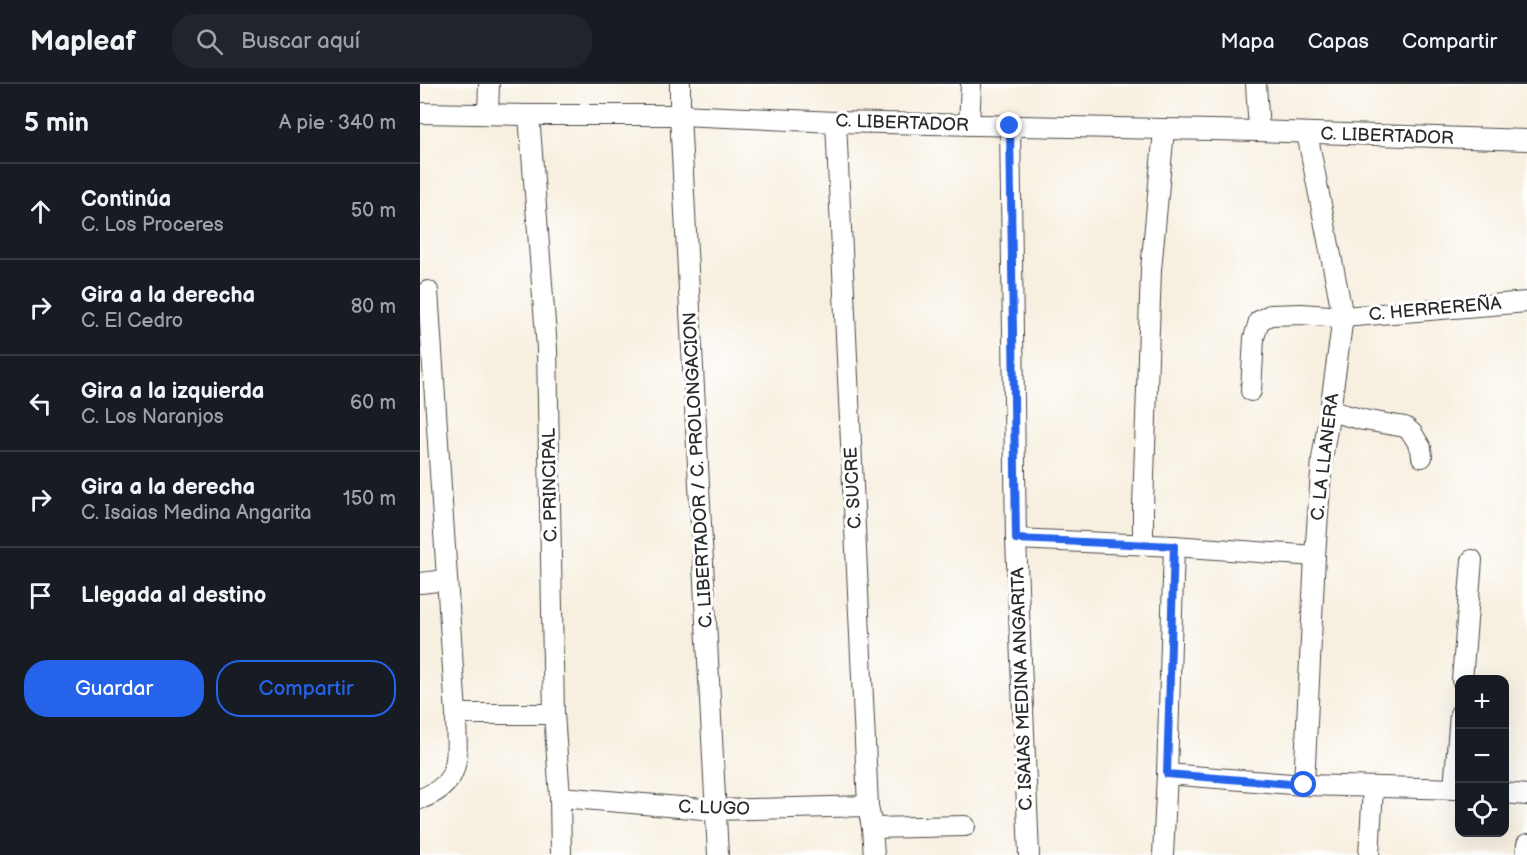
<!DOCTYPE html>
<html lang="es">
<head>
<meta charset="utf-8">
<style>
	body { margin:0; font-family:"Balsamiq Sans",sans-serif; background:#20242c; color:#f1f3f6 }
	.controls { position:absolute; right:18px; bottom:18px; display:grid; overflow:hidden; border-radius:12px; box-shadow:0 6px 24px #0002 }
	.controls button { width:54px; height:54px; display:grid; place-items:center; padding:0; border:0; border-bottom:2px solid #363941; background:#171b24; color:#f1f3f6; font:30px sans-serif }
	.stop { position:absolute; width:18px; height:18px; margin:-14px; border:4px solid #2563eb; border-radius:50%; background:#fff }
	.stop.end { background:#2563eb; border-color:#fff; box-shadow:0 2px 6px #0008 }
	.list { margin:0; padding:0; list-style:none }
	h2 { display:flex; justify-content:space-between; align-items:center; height:78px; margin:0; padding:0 24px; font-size:26px }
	h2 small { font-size:20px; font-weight:400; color:#9ea1a6 }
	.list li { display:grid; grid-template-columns:39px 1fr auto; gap:18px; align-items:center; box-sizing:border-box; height:96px; padding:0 24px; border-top:2px solid #363941 }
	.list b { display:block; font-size:22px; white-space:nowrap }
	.list p { margin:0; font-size:20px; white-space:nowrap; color:#9ea1a6 }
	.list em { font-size:20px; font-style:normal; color:#9ea1a6 }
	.actions { display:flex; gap:12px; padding:18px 24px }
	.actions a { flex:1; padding:14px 0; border:2px solid #2563eb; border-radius:24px; text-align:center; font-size:21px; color:#2563eb }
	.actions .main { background:#2563eb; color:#fff }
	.icon { flex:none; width:33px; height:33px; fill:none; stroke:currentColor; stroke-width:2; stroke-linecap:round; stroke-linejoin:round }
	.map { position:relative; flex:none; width:1107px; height:771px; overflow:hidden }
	header { display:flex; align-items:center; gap:36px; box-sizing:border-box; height:84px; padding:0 30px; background:#171b24; border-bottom:2px solid #363941 }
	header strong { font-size:28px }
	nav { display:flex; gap:33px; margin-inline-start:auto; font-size:21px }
	.search { width:420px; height:54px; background:#20242c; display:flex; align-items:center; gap:15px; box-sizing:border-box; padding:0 21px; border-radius:24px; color:#9ea1a6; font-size:22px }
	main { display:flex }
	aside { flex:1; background:#171b24 }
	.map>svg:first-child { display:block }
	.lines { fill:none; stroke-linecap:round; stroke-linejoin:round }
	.street-casing { stroke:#4a4846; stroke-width:22 }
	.street { stroke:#fff; stroke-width:20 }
	.route { stroke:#2563eb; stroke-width:8 }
	.labels { text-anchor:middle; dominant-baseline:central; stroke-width:6; stroke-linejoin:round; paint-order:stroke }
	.street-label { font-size:18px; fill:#2b2b2b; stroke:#fff }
</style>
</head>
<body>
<header>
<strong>Mapleaf</strong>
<div class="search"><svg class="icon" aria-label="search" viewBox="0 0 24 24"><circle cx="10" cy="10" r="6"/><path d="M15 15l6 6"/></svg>Buscar aquí</div>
<nav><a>Mapa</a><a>Capas</a><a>Compartir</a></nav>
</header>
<main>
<aside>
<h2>5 min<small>A pie · 340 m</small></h2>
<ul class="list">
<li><svg class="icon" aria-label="ahead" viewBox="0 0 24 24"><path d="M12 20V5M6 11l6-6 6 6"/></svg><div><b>Continúa</b><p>C. Los Proceres</p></div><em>50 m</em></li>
<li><svg class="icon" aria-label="right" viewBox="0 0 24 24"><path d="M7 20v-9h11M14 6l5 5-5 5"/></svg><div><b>Gira a la derecha</b><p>C. El Cedro</p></div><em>80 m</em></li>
<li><svg class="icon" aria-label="left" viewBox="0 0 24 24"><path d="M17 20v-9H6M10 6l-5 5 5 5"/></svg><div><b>Gira a la izquierda</b><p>C. Los Naranjos</p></div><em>60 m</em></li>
<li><svg class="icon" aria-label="right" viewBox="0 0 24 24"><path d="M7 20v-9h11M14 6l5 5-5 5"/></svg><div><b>Gira a la derecha</b><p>C. Isaias Medina Angarita</p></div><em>150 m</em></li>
<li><svg class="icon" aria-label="arrive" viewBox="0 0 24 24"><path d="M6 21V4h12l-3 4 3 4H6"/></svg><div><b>Llegada al destino</b></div></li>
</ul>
<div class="actions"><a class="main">Guardar</a><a>Compartir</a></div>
</aside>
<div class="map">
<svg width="1107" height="771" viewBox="0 0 1107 771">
	<rect width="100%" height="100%" fill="#fff"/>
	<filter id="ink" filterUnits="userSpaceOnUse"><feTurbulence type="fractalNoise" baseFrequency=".0167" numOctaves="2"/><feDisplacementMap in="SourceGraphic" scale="12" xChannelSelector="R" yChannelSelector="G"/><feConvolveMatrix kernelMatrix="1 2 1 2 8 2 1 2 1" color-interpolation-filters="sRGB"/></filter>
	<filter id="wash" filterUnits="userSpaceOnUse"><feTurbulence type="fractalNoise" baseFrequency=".008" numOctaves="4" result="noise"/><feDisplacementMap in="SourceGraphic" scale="24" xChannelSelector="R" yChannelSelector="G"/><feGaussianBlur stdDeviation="1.35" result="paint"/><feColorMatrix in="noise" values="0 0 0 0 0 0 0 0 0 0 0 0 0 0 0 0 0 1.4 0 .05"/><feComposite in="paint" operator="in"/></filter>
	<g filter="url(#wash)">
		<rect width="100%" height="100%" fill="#f7efdf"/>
	</g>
	<g filter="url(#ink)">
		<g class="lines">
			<defs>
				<g id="street">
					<path d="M260 0V31L298 771"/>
					<path d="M836 0 839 47"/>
					<path d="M0 29 109 31H260L416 38 839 47 1107 56"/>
					<path d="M68 30 69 0"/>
					<path d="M109 31 127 265 134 630 140 713 141 771"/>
					<path d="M416 38 448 722 452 744 454 771"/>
					<path d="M549 41 551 0"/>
					<path d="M590 42 596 455 609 771"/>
					<path d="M831 307 834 254 839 237 850 231 881 230 923 233 1107 218"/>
					<path d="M910 327 944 336 985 343 992 349 1001 364 1002 373"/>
					<path d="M596 455 754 462 895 472"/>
					<path d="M723 461V422L731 186 744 46"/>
					<path d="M0 499 27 496"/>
					<path d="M1042 596 1052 476"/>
					<path d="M36 630H134"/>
					<path d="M747 690 884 701 1040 705"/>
					<path d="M884 701 895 472 902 375 910 327 923 233 887 49"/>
					<path d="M1034 705 1040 630"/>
					<path d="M1084 709 1107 711"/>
					<path d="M140 713 295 726 448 722"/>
					<path d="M0 715C45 699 36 670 36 630L8 207"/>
					<path d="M452 744 545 742"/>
					<path d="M743 771 747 690 754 462"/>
					<path d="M949 771 953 704"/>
					<path d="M1106 771 1107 760"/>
				</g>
			</defs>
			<!-- street casing -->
			<use href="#street" class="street-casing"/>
			<!-- street -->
			<use href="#street" class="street"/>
		</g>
	</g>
	<g class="lines" filter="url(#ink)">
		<!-- route -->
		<path class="route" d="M590 42 596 455 754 462 747 690 884 701"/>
	</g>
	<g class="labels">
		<!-- street labels -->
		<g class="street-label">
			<text transform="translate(482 39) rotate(2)">C. LIBERTADOR</text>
			<text transform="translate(967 52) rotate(2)">C. LIBERTADOR</text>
			<text transform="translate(1015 225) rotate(-5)">C. HERREREÑA</text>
			<text transform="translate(905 373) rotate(-83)">C. LA LLANERA</text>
			<text transform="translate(278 386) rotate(-93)">C. LIBERTADOR / C. PROLONGACION</text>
			<text transform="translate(130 401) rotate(-91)">C. PRINCIPAL</text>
			<text transform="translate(433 404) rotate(-93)">C. SUCRE</text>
			<text transform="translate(602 605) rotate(-92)">C. ISAIAS MEDINA ANGARITA</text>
			<text transform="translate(294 724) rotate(2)">C. LUGO</text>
		</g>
	</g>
</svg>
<div class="controls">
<button>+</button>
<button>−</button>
<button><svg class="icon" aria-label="locate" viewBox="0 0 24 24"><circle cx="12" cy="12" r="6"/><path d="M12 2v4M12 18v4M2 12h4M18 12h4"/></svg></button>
</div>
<div class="stop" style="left:884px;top:701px"></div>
<div class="stop end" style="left:590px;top:42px"></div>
</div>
</main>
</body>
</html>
